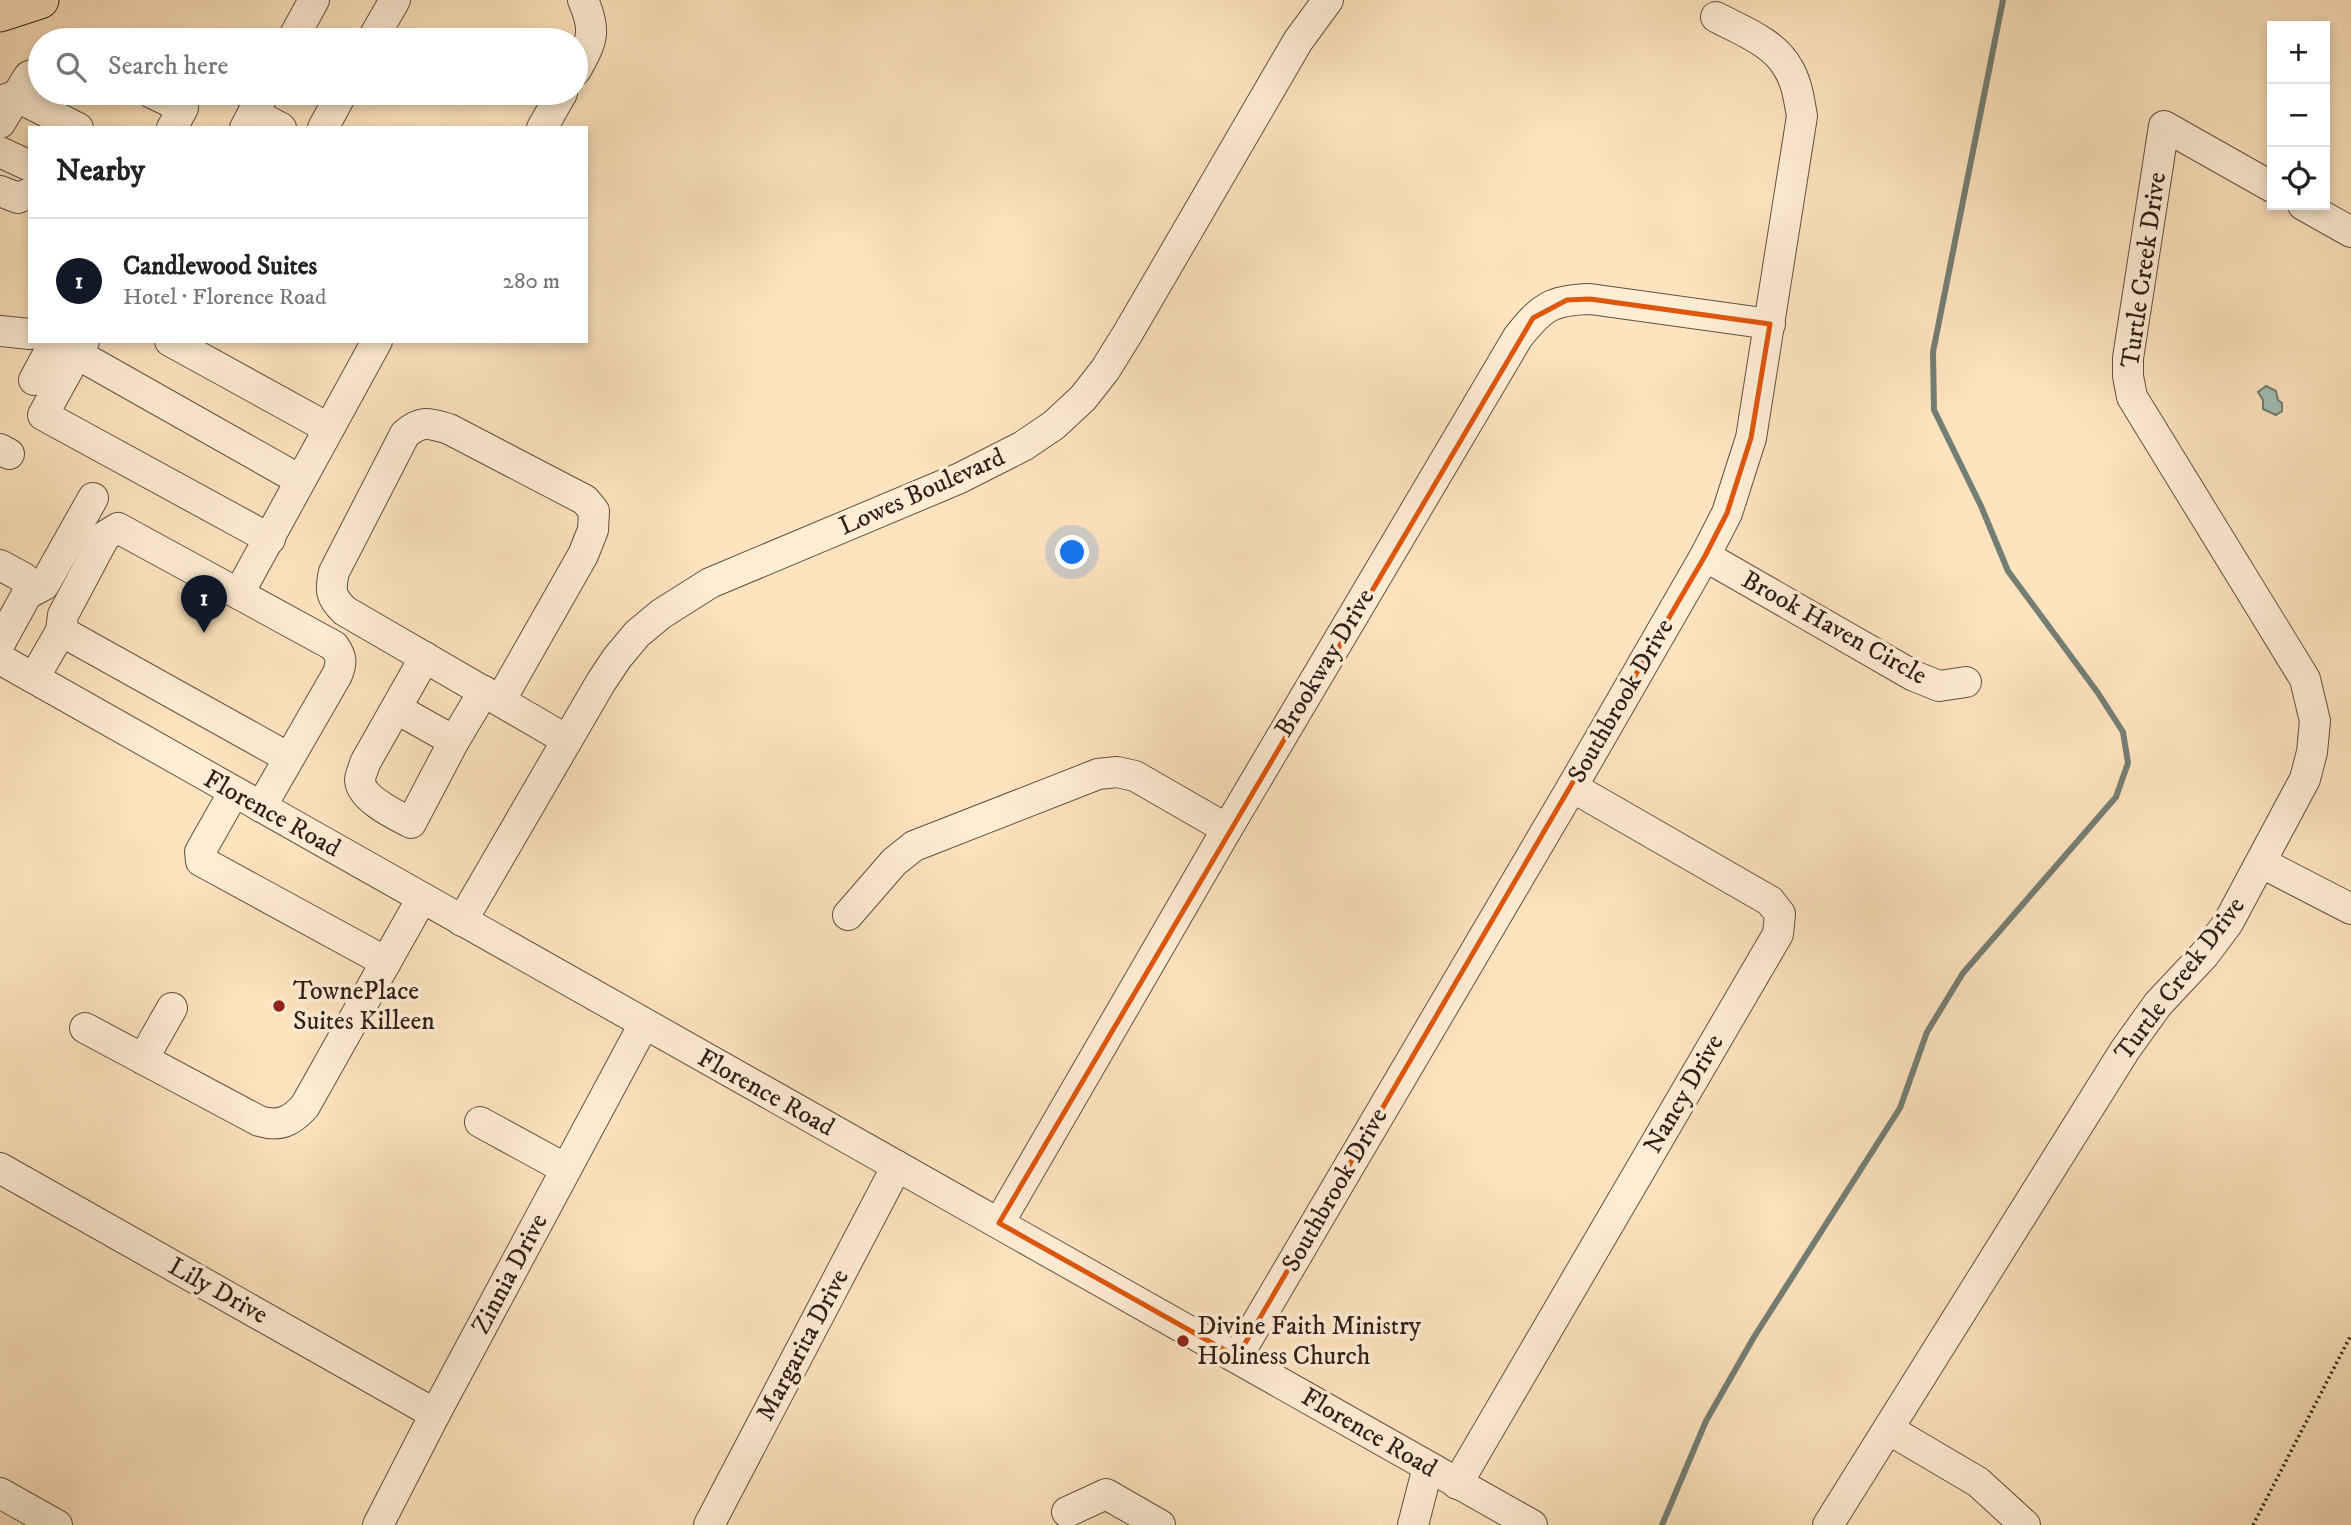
<!DOCTYPE html>
<html lang="en">
<head>
<meta charset="utf-8">
<style>
	body { margin:0; font-family:"IM FELL DW Pica",serif; background:#f6f6f6; color:#222 }
	.controls { position:absolute; right:21px; top:21px; display:grid; overflow:hidden; border-radius:0px; box-shadow:0 4px 10px #0003 }
	.controls button { width:63px; height:63px; display:grid; place-items:center; padding:0; border:0; border-bottom:2px solid #e0e0e0; background:#fff; color:#222; font:35px sans-serif }
	.you { position:absolute; left:1073px; top:553px; width:24px; height:24px; margin:-18px; border:5px solid #fff; border-radius:50%; background:#1a73e8; box-shadow:0 0 0 10px #1a73e833 }
	.badge { display:grid; place-items:center; width:46px; height:46px; border-radius:50%; background:#111827; color:#fff; font-size:23px; font-weight:700 }
	.pin { position:absolute; translate:-50% -58px; filter:drop-shadow(0 2px 4px #0008) }
	.pin::after { content:''; position:absolute; top:37px; width:24px; height:21px; background:inherit; clip-path:polygon(0 0,100% 0,50% 100%) }
	.list { margin:0; padding:0; list-style:none }
	h2 { display:flex; justify-content:space-between; align-items:center; height:91px; margin:0; padding:0 28px; font-size:30px }
	h2 small { font-size:23px; font-weight:400; color:#767676 }
	.list li { display:grid; grid-template-columns:46px 1fr auto; gap:21px; align-items:center; box-sizing:border-box; height:126px; padding:0 28px; border-top:2px solid #e0e0e0 }
	.list b { display:block; font-size:26px; white-space:nowrap }
	.list p { margin:0; font-size:23px; white-space:nowrap; color:#767676 }
	.list em { font-size:23px; font-style:normal; color:#767676 }
	.icon { flex:none; width:38px; height:38px; fill:none; stroke:currentColor; stroke-width:2; stroke-linecap:round; stroke-linejoin:round }
	.map { position:relative; flex:none; width:2351px; height:1525px; overflow:hidden }
	.search { position:absolute; background:#fff; box-shadow:0 4px 10px #0003; left:28px; top:28px; width:560px; height:77px; display:flex; align-items:center; gap:18px; box-sizing:border-box; padding:0 24px; border-radius:38px; color:#767676; font-size:26px }
	.panel { position:absolute; background:#fff; box-shadow:0 4px 10px #0003; left:28px; top:126px; width:560px; height:217px; border-radius:0px }
	.map>svg:first-child { display:block }
	.water { fill:#9fbeb2; stroke:#737e74; stroke-width:2 }
	.lines { fill:none; stroke-linecap:round; stroke-linejoin:round }
	.stream { stroke:#737e74; stroke-width:6 }
	.minor-casing { stroke:#635042; stroke-width:32 }
	.major-casing { stroke:#301f18; stroke-width:39 }
	.path { stroke:#301f18; stroke-width:3.5; stroke-dasharray:2 3.5; stroke-linecap:butt }
	.minor { stroke:#feedd5; stroke-width:30 }
	.major { stroke:#fde3be; stroke-width:37 }
	.marked { fill:none; stroke:#df560d; stroke-width:5; stroke-linejoin:round }
	.poi-dot { fill:#8f2418; stroke:#feedd5; stroke-width:2.5 }
	.labels { text-anchor:middle; dominant-baseline:central; stroke-width:7; stroke-linejoin:round; paint-order:stroke }
	.street-label { font-size:26px; fill:#301f18; stroke:#feedd5 }
	.poi-label { font-size:26px; fill:#301f18; stroke:#feedd5; text-anchor:start }
</style>
</head>
<body>
<div class="map">
<svg width="2351" height="1525" viewBox="0 0 2351 1525">
	<rect width="100%" height="100%" fill="#fde3be"/>
	<filter id="stains"><feTurbulence type="fractalNoise" baseFrequency=".00286" numOctaves="4"/><feColorMatrix values="0 0 0 0 .2 0 0 0 0 .09 0 0 0 0 .02 0 0 0 .5 -.17"/></filter>
	<radialGradient id="worn" r=".72"><stop offset=".6" stop-color="#630" stop-opacity="0"/><stop offset="1" stop-color="#630" stop-opacity=".3"/></radialGradient>
	<!-- water -->
	<path class="water" d="M2266 386 2276 391 2278 400 2282 403V411L2276 415 2263 409V400L2258 392Z"/>
	<g class="lines">
		<!-- stream -->
		<path class="stream" d="M1662 1525 1706 1421 1754 1337 1900 1108 1927 1032 1963 973 2116 797 2128 763 2123 732 2098 693 2008 571 1981 506 1934 410 1933 352 2003 0"/>
		<defs>
			<g id="minor">
				<path d="M292 40 314 0"/>
				<path d="M372 40 395 0"/>
				<path d="M576 70C592 41 597 32 583 0"/>
				<path d="M152 93 183 108 172 128"/>
				<path d="M0 101 15 96 78 128"/>
				<path d="M253 113 281 128"/>
				<path d="M0 123 29 76 40 72"/>
				<path d="M245 128 264 93"/>
				<path d="M323 128 342 93"/>
				<path d="M542 128 562 93"/>
				<path d="M0 152 30 166"/>
				<path d="M0 191 18 198 30 193"/>
				<path d="M2303 205 2351 232"/>
				<path d="M0 331 30 334"/>
				<path d="M84 341 43 415 270 539"/>
				<path d="M170 341 328 428"/>
				<path d="M77 354 300 480"/>
				<path d="M34 380 55 341"/>
				<path d="M0 449 9 454"/>
				<path d="M1705 556 1914 676 1939 686 1966 682"/>
				<path d="M0 565 24 578 29 585 27 594"/>
				<path d="M239 593 377 341"/>
				<path d="M61 631 289 758"/>
				<path d="M0 643 27 594 44 585 93 498"/>
				<path d="M425 657 365 763C364 768 360 775 360 780 361 799 396 815 411 823L454 741 484 691"/>
				<path d="M0 659 1532 1525"/>
				<path d="M34 678 61 631 63 615 105 536 118 528 334 646C342 657 342 663 337 675L261 807"/>
				<path d="M500 701 583 555 593 530 594 511 585 500 449 429C429 423 422 420 405 434L334 572C330 590 330 597 345 611L567 740"/>
				<path d="M397 709 454 741"/>
				<path d="M234 792 200 852 201 861 386 962"/>
				<path d="M2262 863 2351 909"/>
				<path d="M848 915 894 862 914 846 1098 774 1117 772 1135 776 1227 829"/>
				<path d="M462 921 601 682 617 658 637 634 661 614 710 583 960 478 1023 446 1054 425 1083 398 1105 370 1128 333 1298 41 1328 0"/>
				<path d="M85 1028 259 1121C279 1127 291 1122 305 1106L422 898"/>
				<path d="M143 1059 172 1008"/>
				<path d="M480 1122 566 1169"/>
				<path d="M0 1168 435 1414"/>
				<path d="M999 1223 1227 829 1518 337C1542 307 1551 300 1590 299L1770 324"/>
				<path d="M1237 1357 1572 787 1705 556 1727 513 1751 438 1802 116C1799 100 1797 82 1788 68 1774 42 1740 30 1716 17"/>
				<path d="M1888 1429 1978 1482 2025 1525"/>
				<path d="M1457 1484 1778 934 1780 914 1770 901 1572 787"/>
				<path d="M0 1493 57 1525"/>
				<path d="M1067 1512 1106 1494 1160 1525"/>
				<path d="M378 1525 435 1414 644 1024"/>
				<path d="M709 1525 897 1166"/>
				<path d="M1413 1525 1428 1467"/>
				<path d="M1828 1525 2125 1050 2158 1004 2204 955 2228 923 2305 779 2312 752 2315 721 2305 679 2132 397 2128 376V358L2164 126 2272 187"/>
			</g>
			<path id="major" d="M0 13 40 0"/>
		</defs>
		<!-- minor casing -->
		<use href="#minor" class="minor-casing"/>
		<!-- major casing -->
		<use href="#major" class="major-casing"/>
		<!-- path -->
		<path class="path" d="M2253 1525 2351 1335"/>
		<!-- minor -->
		<use href="#minor" class="minor"/>
		<!-- major -->
		<use href="#major" class="major"/>
	</g>
	<!-- marked area -->
	<path class="marked" d="M1590 299 1770 324 1751 438 1727 513 1705 556 1237 1357 999 1223 1533 318 1567 300Z"/>
	<!-- markers -->
	<g class="poi-dot">
		<circle cx="279" cy="1006" r="7"/>
		<circle cx="1183" cy="1341" r="7"/>
	</g>
	<g class="labels">
		<!-- street labels -->
		<g class="street-label">
			<text transform="translate(2144 270) rotate(-82)">Turtle Creek Drive</text>
			<text transform="translate(922 492) rotate(-24)">Lowes Boulevard</text>
			<text transform="translate(1834 628) rotate(29)">Brook Haven Circle</text>
			<text transform="translate(1325 663) rotate(-59)">Brookway Drive</text>
			<text transform="translate(1621 701) rotate(-60)">Southbrook Drive</text>
			<text transform="translate(272 814) rotate(29)">Florence Road</text>
			<text transform="translate(2180 979) rotate(-53)">Turtle Creek Drive</text>
			<text transform="translate(766 1093) rotate(29)">Florence Road</text>
			<text transform="translate(1684 1094) rotate(-60)">Nancy Drive</text>
			<text transform="translate(1335 1190) rotate(-60)">Southbrook Drive</text>
			<text transform="translate(510 1274) rotate(-62)">Zinnia Drive</text>
			<text transform="translate(218 1291) rotate(29)">Lily Drive</text>
			<text transform="translate(803 1345) rotate(-62)">Margarita Drive</text>
			<text transform="translate(1369 1433) rotate(30)">Florence Road</text>
		</g>
		<!-- poi labels -->
		<g class="poi-label">
			<text x="293" y="991">TownePlace<tspan x="293" dy="30">Suites Killeen</tspan></text>
			<text x="1197" y="1326">Divine Faith Ministry<tspan x="1197" dy="30">Holiness Church</tspan></text>
		</g>
	</g>
	<rect width="100%" height="100%" filter="url(#stains)"/>
	<rect width="100%" height="100%" fill="url(#worn)"/>
</svg>
<div class="controls">
<button>+</button>
<button>−</button>
<button><svg class="icon" aria-label="locate" viewBox="0 0 24 24"><circle cx="12" cy="12" r="6"/><path d="M12 2v4M12 18v4M2 12h4M18 12h4"/></svg></button>
</div>
<div class="you"></div>
<div class="pin badge" style="left:204px;top:633px">1</div>
<div class="search"><svg class="icon" aria-label="search" viewBox="0 0 24 24"><circle cx="10" cy="10" r="6"/><path d="M15 15l6 6"/></svg>Search here</div>
<section class="panel">
<h2>Nearby<small></small></h2>
<ul class="list">
<li><span class="badge">1</span><div><b>Candlewood Suites</b><p>Hotel · Florence Road</p></div><em>280 m</em></li>
</ul>
</section>
</div>
</body>
</html>
